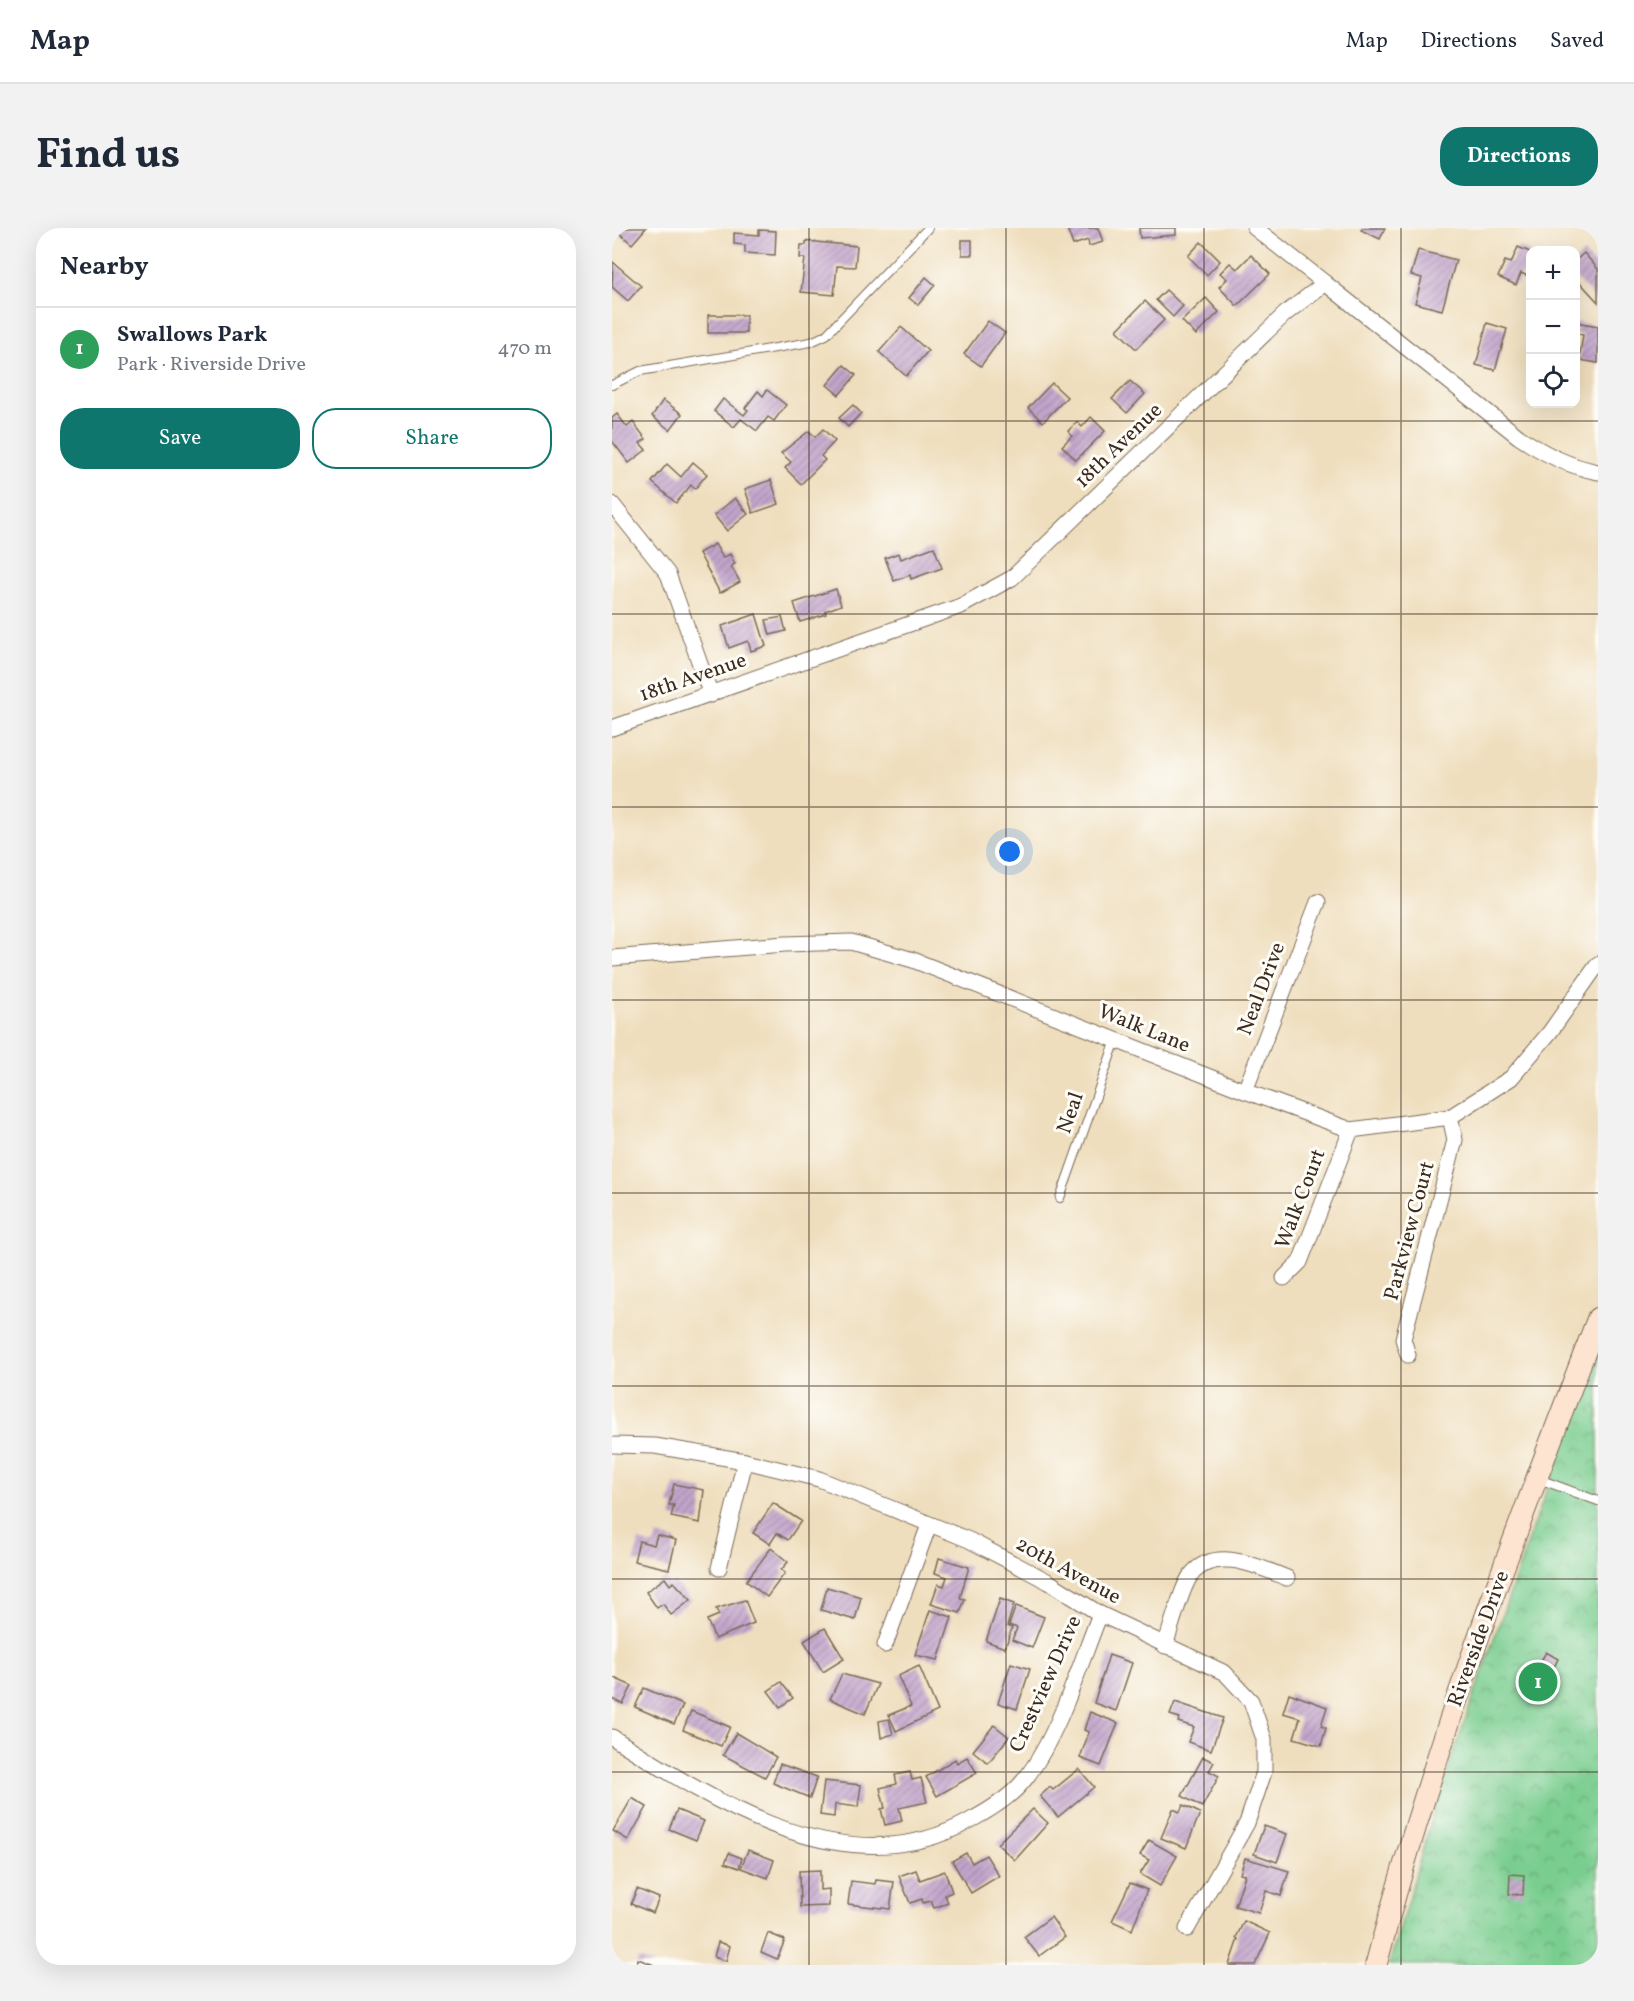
<!DOCTYPE html>
<html lang="en">
<head>
<meta charset="utf-8">
<style>
	body { margin:0; font-family:Vollkorn,serif; background:#f2f2f3; color:#1f2937 }
	.controls { position:absolute; right:18px; top:18px; display:grid; overflow:hidden; border-radius:12px; box-shadow:0 6px 24px #0002 }
	.controls button { width:54px; height:54px; display:grid; place-items:center; padding:0; border:0; border-bottom:2px solid #e0e1e3; background:#fff; color:#1f2937; font:30px sans-serif }
	.you { position:absolute; left:398px; top:624px; width:21px; height:21px; margin:-15px; border:4px solid #fff; border-radius:50%; background:#1a73e8; box-shadow:0 0 0 9px #1a73e833 }
	.badge { display:grid; place-items:center; width:39px; height:39px; border-radius:50%; background:#0f766e; color:#fff; font-size:20px; font-weight:700 }
	.pin { position:absolute; translate:-50% -50%; border:3px solid #fff; box-shadow:0 2px 6px #0006 }
	.list { margin:0; padding:0; list-style:none }
	h2 { display:flex; justify-content:space-between; align-items:center; height:78px; margin:0; padding:0 24px; font-size:26px }
	h2 small { font-size:20px; font-weight:400; color:#747a83 }
	.list li { display:grid; grid-template-columns:39px 1fr auto; gap:18px; align-items:center; box-sizing:border-box; height:84px; padding:0 24px; border-top:2px solid #e0e1e3 }
	.list b { display:block; font-size:22px; white-space:nowrap }
	.list p { margin:0; font-size:20px; white-space:nowrap; color:#747a83 }
	.list em { font-size:20px; font-style:normal; color:#747a83 }
	.actions { display:flex; gap:12px; padding:18px 24px }
	.actions a { flex:1; padding:14px 0; border:2px solid #0f766e; border-radius:24px; text-align:center; font-size:21px; color:#0f766e }
	.actions .main { background:#0f766e; color:#fff }
	.icon { flex:none; width:33px; height:33px; fill:none; stroke:currentColor; stroke-width:2; stroke-linecap:round; stroke-linejoin:round }
	.map { position:relative; flex:none; width:986px; height:1737px; overflow:hidden; border-radius:24px }
	header { display:flex; align-items:center; gap:36px; box-sizing:border-box; height:84px; padding:0 30px; background:#fff; border-bottom:2px solid #e0e1e3 }
	header strong { font-size:28px }
	nav { display:flex; gap:33px; margin-inline-start:auto; font-size:21px }
	.intro { display:flex; align-items:center; justify-content:space-between; box-sizing:border-box; height:144px; padding:0 36px }
	h1 { margin:0; font-size:42px }
	.button { padding:15px 27px; border-radius:24px; background:#0f766e; color:#fff; font-size:21px; font-weight:700 }
	main { display:flex; gap:36px; padding:0 36px }
	aside { flex:1; background:#fff; border-radius:24px; box-shadow:0 6px 24px #0002 }
	.map>svg:first-child { display:block }
	.park { fill:url(#park-crowns); stroke:#5a7c56; stroke-width:1.5 }
	.building { fill:url(#building-hatch) }
	.lines { fill:none; stroke-linecap:round; stroke-linejoin:round }
	.lane-casing { stroke:#7a6956; stroke-width:10 }
	.street-casing { stroke:#7a6956; stroke-width:17 }
	.secondary-casing { stroke:#7a6956; stroke-width:23 }
	.lane { stroke:#fff; stroke-width:8 }
	.street { stroke:#fff; stroke-width:15 }
	.secondary { stroke:#fde4d1; stroke-width:21 }
	.grid { fill:none; stroke:#3b2a1e; stroke-width:1.5; stroke-opacity:0.55 }
	.labels { text-anchor:middle; dominant-baseline:central; stroke-width:6; stroke-linejoin:round; paint-order:stroke }
	.street-label { font-size:21px; fill:#3b2a1e; stroke:#fdfcf7 }
</style>
</head>
<body>
<header>
<strong>Map</strong>
<nav><a>Map</a><a>Directions</a><a>Saved</a></nav>
</header>
<div class="intro"><h1>Find us</h1><a class="button">Directions</a></div>
<main>
<aside>
<h2>Nearby<small></small></h2>
<ul class="list">
<li><span class="badge" style="background:#2e9e5b">1</span><div><b>Swallows Park</b><p>Park · Riverside Drive</p></div><em>470 m</em></li>
</ul>
<div class="actions"><a class="main">Save</a><a>Share</a></div>
</aside>
<div class="map">
<svg width="986" height="1737" viewBox="0 0 986 1737">
	<defs>
		<pattern id="park-crowns" width="20" height="18" patternUnits="userSpaceOnUse" patternTransform="scale(1.5)"><rect width="20" height="18" fill="#79cd8f"/><path d="M2 6a3 3 0 1 1 6 0M12 15a3 3 0 1 1 6 0" fill="none" stroke="#64a774"/></pattern>
		<pattern id="building-hatch" width="6" height="6" patternUnits="userSpaceOnUse" patternTransform="scale(1.5)"><rect width="6" height="6" fill="#c3a5cc"/><path d="M-1 1l2-2M0 6l6-6M5 7l2-2" fill="none" stroke="#a087a5"/></pattern>
	</defs>
	<rect width="100%" height="100%" fill="#fdfcf7"/>
	<filter id="ink" filterUnits="userSpaceOnUse"><feTurbulence type="fractalNoise" baseFrequency=".0167" numOctaves="2"/><feDisplacementMap in="SourceGraphic" scale="12" xChannelSelector="R" yChannelSelector="G"/><feConvolveMatrix kernelMatrix="1 2 1 2 8 2 1 2 1" color-interpolation-filters="sRGB"/></filter>
	<filter id="wash" filterUnits="userSpaceOnUse"><feTurbulence type="fractalNoise" baseFrequency=".008" numOctaves="4" result="noise"/><feDisplacementMap in="SourceGraphic" scale="24" xChannelSelector="R" yChannelSelector="G"/><feGaussianBlur stdDeviation="1.35" result="paint"/><feColorMatrix in="noise" values="0 0 0 0 0 0 0 0 0 0 0 0 0 0 0 0 0 1.4 0 .05"/><feComposite in="paint" operator="in"/></filter>
	<g filter="url(#wash)">
		<rect width="100%" height="100%" fill="#efdebd"/>
		<!-- park -->
		<path class="park" d="M986 1116V1737H777L826 1569Z"/>
		<g id="blocks">
			<!-- building -->
			<g class="building">
				<path d="M11 0H34L20 16 7 5Z"/>
				<path d="M455 0H486L491 14 477 18 476 12 461 17Z"/>
				<path d="M527 0H564V7L528 10Z"/>
				<path d="M750 0H773L768 11 749 2Z"/>
				<path d="M147 2 164 3 163 27 133 25V17L122 16V5L147 7Z"/>
				<rect x="350" y="12" width="10" height="15"/>
				<path d="M194 13 245 18 243 39 225 38 222 67 189 64 193 30H188L189 17H194Z"/>
				<path d="M589 14 608 33 595 47 576 28Z"/>
				<path d="M906 19 918 24V49L909 45 904 57 886 49 893 33 899 35Z"/>
				<path d="M806 22 844 32 830 82 803 75 810 50 799 47Z"/>
				<path d="M972 25 986 41V74L963 49V33Z"/>
				<path d="M639 27 658 46 625 78 607 59 615 51 608 45 618 35 625 41Z"/>
				<path d="M1 34 29 58 16 73 0 59Z"/>
				<path d="M314 49 323 57 306 77 297 70Z"/>
				<path d="M554 62 571 78 561 89 544 72Z"/>
				<path d="M594 70 607 84 584 107 570 93Z"/>
				<path d="M533 73 552 92 524 121 505 102Z"/>
				<rect x="96" y="87" width="38" height="18"/>
				<path d="M376 93 393 105 369 138 352 126Z"/>
				<path d="M963 94 986 98V135L967 132 971 107 963 105Z"/>
				<path d="M875 95 895 101 883 142 864 137Z"/>
				<path d="M289 99 316 123 294 148 267 124Z"/>
				<path d="M232 137 244 147 227 167 215 157Z"/>
				<path d="M518 153 533 166 515 185 500 171Z"/>
				<path d="M440 155 455 169 431 194 416 180Z"/>
				<path d="M155 162 174 177 162 193 156 189 145 203 129 191 122 199 102 183 111 171 132 187 136 182 133 180 146 163 151 168Z"/>
				<path d="M51 172 70 186 58 202 40 188Z"/>
				<path d="M241 177 249 185 236 199 227 190Z"/>
				<path d="M5 186 15 199 21 194 34 211 28 215 34 222 17 235 0 213V190Z"/>
				<path d="M479 189 493 203 464 232 450 218 460 208 456 203 465 194 470 199Z"/>
				<path d="M211 201 223 213 209 228 213 232 189 256 173 240 179 234 169 225 197 203 203 209Z"/>
				<path d="M81 234 95 246 83 261 79 257 64 275 40 254 55 236 69 249Z"/>
				<path d="M159 252 167 276 141 285 133 261Z"/>
				<path d="M123 270 136 286 115 303 102 287Z"/>
				<path d="M103 316 111 330 118 326 123 336 119 338 128 354 108 365 87 325Z"/>
				<path d="M322 319 330 340 299 351 298 347 282 353 273 330 287 325 289 331Z"/>
				<path d="M224 361 229 377 213 383 214 386 188 394 182 375Z"/>
				<path d="M144 386 154 418 139 423 136 413 117 420 110 398Z"/>
				<path d="M170 389 174 403 158 407 154 392Z"/>
				<path d="M62 1256 92 1262 88 1295 59 1289 62 1277H57Z"/>
				<path d="M161 1275 189 1293 176 1312 165 1305 158 1316 141 1305Z"/>
				<path d="M45 1307 64 1312 57 1341 22 1333 27 1313 42 1317Z"/>
				<path d="M159 1320 176 1334 169 1342 173 1345 155 1369 134 1353Z"/>
				<path d="M327 1330 357 1339 348 1370 353 1371 348 1385 319 1376 326 1356 332 1358 335 1349 323 1345Z"/>
				<path d="M53 1350 58 1357 62 1354 79 1372 59 1387 51 1376 45 1380 34 1364Z"/>
				<path d="M215 1359 249 1369 243 1392 209 1382Z"/>
				<path d="M388 1371 402 1376 395 1398 400 1400 393 1420 374 1413Z"/>
				<path d="M133 1372 142 1395 103 1411 95 1392 107 1387 104 1381Z"/>
				<path d="M404 1378 432 1389 420 1420 400 1412 405 1400 397 1397Z"/>
				<path d="M318 1382 340 1389 326 1432 303 1427Z"/>
				<path d="M213 1400 232 1431 211 1444 192 1413Z"/>
				<path d="M934 1424 946 1431 940 1443 927 1436Z"/>
				<path d="M497 1427 520 1435 504 1483 482 1475Z"/>
				<path d="M399 1435 418 1441 405 1481 386 1475Z"/>
				<path d="M307 1438 326 1483 284 1503 277 1487 299 1478 286 1448Z"/>
				<path d="M230 1446 266 1456 253 1486 218 1471Z"/>
				<path d="M0 1449 20 1458 11 1476 0 1471Z"/>
				<path d="M169 1454 181 1470 168 1479 156 1463Z"/>
				<path d="M32 1460 71 1477 62 1496 23 1479Z"/>
				<path d="M677 1465 715 1479 709 1498 714 1500 709 1518 682 1510 688 1490 671 1485Z"/>
				<path d="M563 1474 611 1490 599 1522 576 1514 582 1499 566 1494 568 1490 558 1487Z"/>
				<path d="M79 1483 118 1499 109 1518 71 1502Z"/>
				<path d="M478 1484 506 1495 489 1538 468 1530 477 1504 472 1502Z"/>
				<path d="M277 1491 281 1506 269 1510 267 1493Z"/>
				<path d="M382 1497 397 1509 376 1535 361 1523Z"/>
				<path d="M124 1505 164 1529 153 1549 111 1527Z"/>
				<path d="M355 1529 365 1545 325 1568 314 1549 343 1531 345 1535Z"/>
				<path d="M591 1529 602 1534 597 1543 607 1548 590 1579 570 1568Z"/>
				<path d="M168 1536 205 1549 198 1570 161 1555Z"/>
				<path d="M467 1541 482 1559 446 1589 428 1568 438 1559 441 1562Z"/>
				<path d="M298 1544 300 1552 309 1550 315 1574 287 1580 290 1593 273 1597 269 1581 273 1580 268 1560 285 1556 283 1547Z"/>
				<path d="M212 1553 249 1557 246 1579 223 1576 222 1589 208 1587Z"/>
				<path d="M20 1570 35 1579 16 1612 1 1603Z"/>
				<path d="M571 1577 588 1585 574 1620 549 1610 561 1581 568 1584Z"/>
				<path d="M421 1581 436 1595 403 1632 385 1616Z"/>
				<path d="M65 1582 92 1593 84 1612 57 1601Z"/>
				<path d="M652 1598 675 1606 665 1634 642 1626Z"/>
				<path d="M537 1612 565 1628 548 1658 528 1646 537 1632 528 1627Z"/>
				<path d="M136 1622 162 1632 156 1650 129 1640Z"/>
				<path d="M117 1625 130 1630 127 1640 113 1635Z"/>
				<path d="M354 1625 360 1635 374 1627 387 1648 359 1665 340 1633Z"/>
				<path d="M633 1630 677 1643 669 1668 654 1663 647 1685 623 1678 633 1647 628 1646Z"/>
				<path d="M208 1642V1662L217 1661V1678L188 1679 187 1643Z"/>
				<path d="M304 1642 308 1652 333 1643 340 1664 333 1667 336 1675 322 1680 319 1673 311 1675 310 1671 298 1675 287 1648Z"/>
				<path d="M898 1646 912 1647 911 1667 897 1666Z"/>
				<path d="M264 1652 282 1654 278 1681 236 1676 239 1653 263 1656Z"/>
				<path d="M518 1655 535 1662 520 1702 500 1693Z"/>
				<path d="M25 1661 47 1670 41 1685 19 1676Z"/>
				<path d="M439 1689 453 1709 427 1728 412 1709Z"/>
				<path d="M632 1693 658 1705 643 1737H617L626 1711 624 1710Z"/>
				<path d="M156 1705 173 1712 165 1731 149 1724Z"/>
				<path d="M106 1714 118 1718 114 1733 102 1729Z"/>
				<path d="M26 1731 42 1737H24Z"/>
			</g>
		</g>
	</g>
	<g filter="url(#ink)">
		<use href="#blocks" fill-opacity="0" stroke="#7a6956" stroke-width="1.5"/>
		<g class="lines">
			<defs>
				<g id="lane">
					<path d="M0 157 28 143 199 114 214 107 316 0"/>
					<path d="M448 970 504 812"/>
					<path d="M927 1251 986 1273"/>
				</g>
				<g id="street">
					<path d="M643 0 713 55"/>
					<path d="M0 276 56 346 99 467"/>
					<path d="M0 500 349 378 400 350 673 86 713 55 907 209C933 226 956 238 986 244"/>
					<path d="M0 730 173 716 239 714 301 732 633 863 739 902 838 889 899 850 938 804 986 736"/>
					<path d="M633 863 706 674"/>
					<path d="M672 1050 688 1034 739 902"/>
					<path d="M796 1127 791 1111 843 912 838 889"/>
					<path d="M0 1217 43 1218 133 1233 207 1251 357 1312 437 1354 488 1386 613 1445 639 1473 652 1511V1544L635 1595 575 1701"/>
					<path d="M107 1340 133 1233"/>
					<path d="M273 1417 317 1297"/>
					<path d="M553 1418C558 1403 570 1358 579 1347 603 1317 647 1339 675 1350"/>
					<path d="M0 1509C102 1574 238 1662 359 1592 378 1582 400 1568 413 1551 446 1509 468 1436 488 1386"/>
				</g>
				<path id="secondary" d="M764 1737C822 1517 904 1302 986 1090"/>
			</defs>
			<!-- lane casing -->
			<use href="#lane" class="lane-casing"/>
			<!-- street casing -->
			<use href="#street" class="street-casing"/>
			<!-- secondary casing -->
			<use href="#secondary" class="secondary-casing"/>
			<!-- lane -->
			<use href="#lane" class="lane"/>
			<!-- street -->
			<use href="#street" class="street"/>
			<!-- secondary -->
			<use href="#secondary" class="secondary"/>
		</g>
	</g>
	<!-- grid -->
	<path class="grid" d="M197 0V1737M394 0V1737M592 0V1737M789 0V1737M0 193H986M0 386H986M0 579H986M0 772H986M0 965H986M0 1158H986M0 1351H986M0 1544H986"/>
	<g class="labels">
		<!-- street labels -->
		<g class="street-label">
			<text transform="translate(507 218) rotate(-44)">18th Avenue</text>
			<text transform="translate(81 450) rotate(-19)">18th Avenue</text>
			<text transform="translate(650 761) rotate(-69)">Neal Drive</text>
			<text transform="translate(532 801) rotate(22)">Walk Lane</text>
			<text transform="translate(459 885) rotate(-71)">Neal</text>
			<text transform="translate(689 971) rotate(-69)">Walk Court</text>
			<text transform="translate(798 1003) rotate(-75)">Parkview Court</text>
			<text transform="translate(456 1343) rotate(29)">20th Avenue</text>
			<text transform="translate(867 1411) rotate(-70)">Riverside Drive</text>
			<text transform="translate(434 1456) rotate(-66)">Crestview Drive</text>
		</g>
	</g>
</svg>
<div class="controls">
<button>+</button>
<button>−</button>
<button><svg class="icon" aria-label="locate" viewBox="0 0 24 24"><circle cx="12" cy="12" r="6"/><path d="M12 2v4M12 18v4M2 12h4M18 12h4"/></svg></button>
</div>
<div class="you"></div>
<div class="pin badge" style="left:926px;top:1454px;background:#2e9e5b">1</div>
</div>
</main>
</body>
</html>
